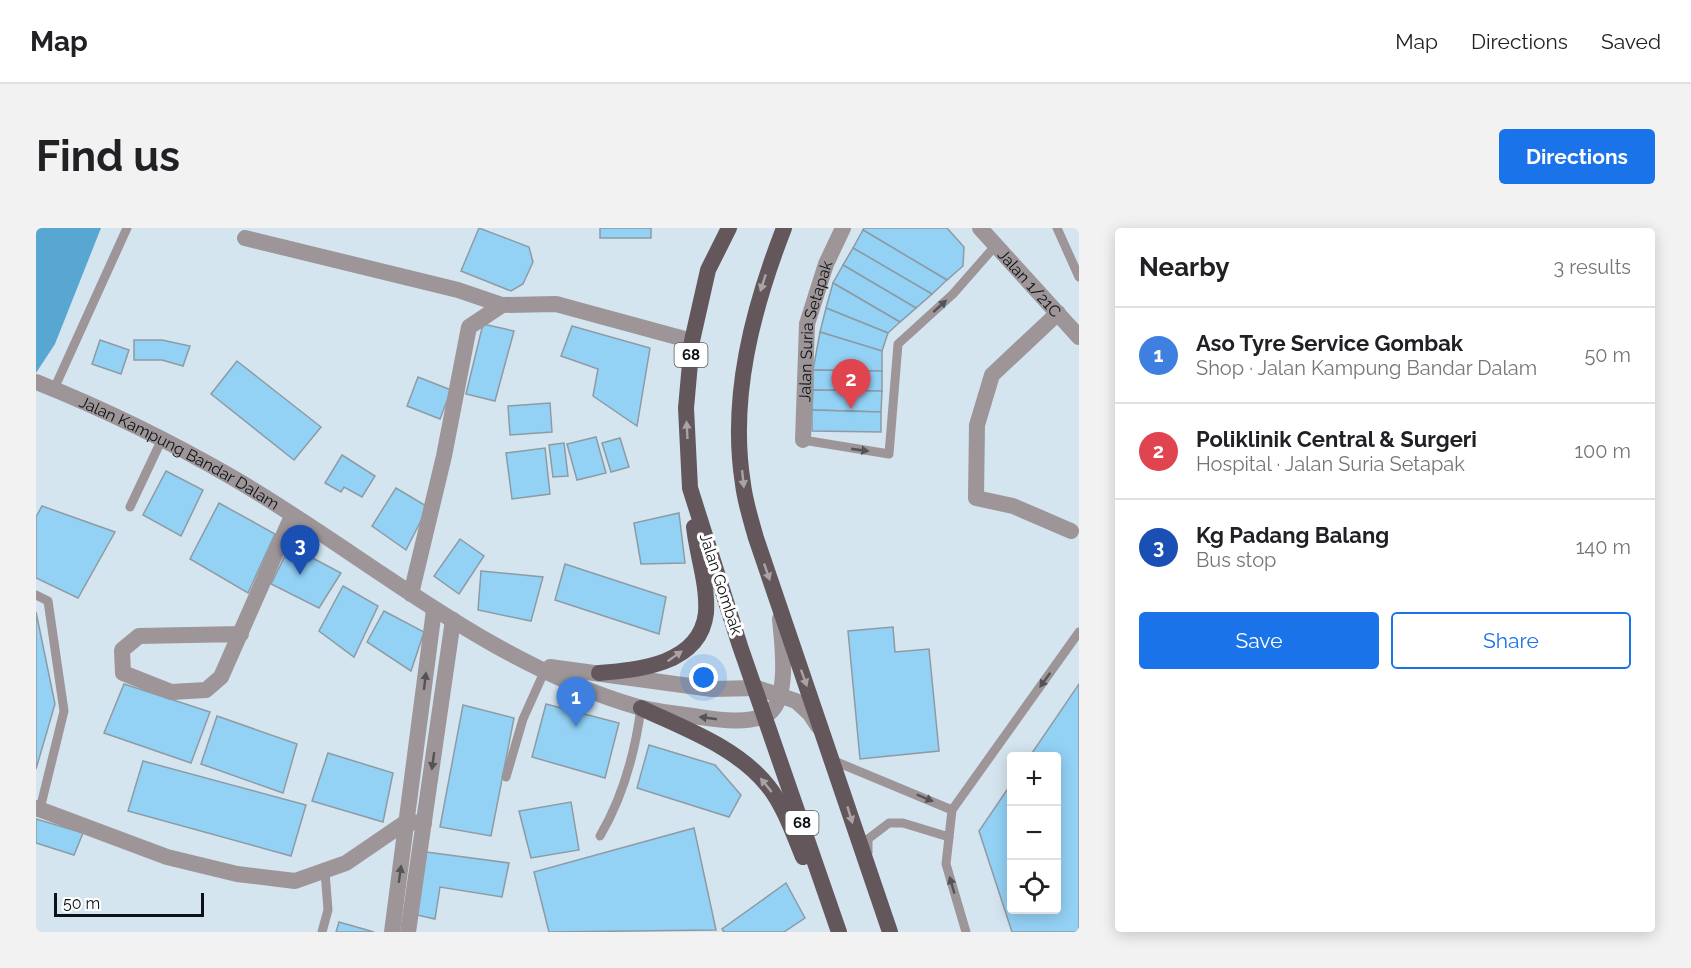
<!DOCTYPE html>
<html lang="en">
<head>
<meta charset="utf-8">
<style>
	body { margin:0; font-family:Raleway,sans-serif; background:#f2f2f2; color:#202124 }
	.controls { position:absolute; right:18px; bottom:18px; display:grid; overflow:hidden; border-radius:6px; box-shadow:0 3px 15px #0003 }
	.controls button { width:54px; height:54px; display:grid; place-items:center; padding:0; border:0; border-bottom:2px solid #e0e0e0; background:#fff; color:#202124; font:30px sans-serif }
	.scale { position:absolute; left:18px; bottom:15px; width:150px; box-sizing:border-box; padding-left:6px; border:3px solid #0c1115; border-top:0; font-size:16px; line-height:21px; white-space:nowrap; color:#0c1115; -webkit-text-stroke:4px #fff; paint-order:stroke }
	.you { position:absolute; left:668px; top:450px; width:21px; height:21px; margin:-15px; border:4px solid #fff; border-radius:50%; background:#1a73e8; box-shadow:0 0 0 9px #1a73e833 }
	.badge { display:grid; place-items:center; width:39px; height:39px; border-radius:50%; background:#1a73e8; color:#fff; font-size:20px; font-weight:700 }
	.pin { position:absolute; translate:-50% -50px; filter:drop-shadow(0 2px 3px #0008) }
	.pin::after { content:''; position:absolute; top:32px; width:21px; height:18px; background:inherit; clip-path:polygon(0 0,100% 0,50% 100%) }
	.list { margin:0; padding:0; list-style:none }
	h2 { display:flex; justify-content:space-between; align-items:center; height:78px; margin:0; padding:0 24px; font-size:26px }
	h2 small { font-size:20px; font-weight:400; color:#757577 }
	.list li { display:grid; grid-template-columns:39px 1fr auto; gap:18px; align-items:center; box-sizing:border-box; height:96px; padding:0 24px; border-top:2px solid #e0e0e0 }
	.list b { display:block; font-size:22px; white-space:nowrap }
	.list p { margin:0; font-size:20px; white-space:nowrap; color:#757577 }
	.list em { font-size:20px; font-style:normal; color:#757577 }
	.actions { display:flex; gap:12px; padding:18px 24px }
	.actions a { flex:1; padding:14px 0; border:2px solid #1a73e8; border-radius:6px; text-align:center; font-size:21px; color:#1a73e8 }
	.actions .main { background:#1a73e8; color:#fff }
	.icon { flex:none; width:33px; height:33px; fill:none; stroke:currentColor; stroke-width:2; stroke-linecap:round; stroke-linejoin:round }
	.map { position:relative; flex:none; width:1043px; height:704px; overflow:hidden; border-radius:6px }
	header { display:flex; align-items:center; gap:36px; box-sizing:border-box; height:84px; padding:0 30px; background:#fff; border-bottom:2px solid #e0e0e0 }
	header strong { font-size:28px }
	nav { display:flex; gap:33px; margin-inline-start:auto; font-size:21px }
	.intro { display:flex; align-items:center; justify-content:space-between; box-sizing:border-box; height:144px; padding:0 36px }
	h1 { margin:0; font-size:42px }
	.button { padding:15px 27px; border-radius:6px; background:#1a73e8; color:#fff; font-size:21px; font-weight:700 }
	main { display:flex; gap:36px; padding:0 36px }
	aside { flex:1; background:#fff; border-radius:6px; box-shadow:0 3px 15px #0003 }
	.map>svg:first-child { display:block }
	.water { fill:#58a7d2 }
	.building { fill:#93d1f5; stroke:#8d9ba4; stroke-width:1.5 }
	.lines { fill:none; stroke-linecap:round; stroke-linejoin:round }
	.service { stroke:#9d9598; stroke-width:9 }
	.minor { stroke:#9d9598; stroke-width:16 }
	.tertiary { stroke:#9d9598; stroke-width:16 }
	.primary { stroke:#64575b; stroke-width:16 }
	.oneway { fill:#aaa3a5 }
	.oneway2 { fill:#545356 }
	.labels { text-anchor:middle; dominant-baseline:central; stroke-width:6; stroke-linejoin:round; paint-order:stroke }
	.shield { fill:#fff; stroke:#55585b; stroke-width:1.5 }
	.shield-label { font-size:15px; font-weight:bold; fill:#0c1115 }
	.street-label { font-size:16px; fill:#0c1115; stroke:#fff }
</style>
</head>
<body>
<header>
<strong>Map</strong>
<nav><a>Map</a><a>Directions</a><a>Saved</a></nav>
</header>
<div class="intro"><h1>Find us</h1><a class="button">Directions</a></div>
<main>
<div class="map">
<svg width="1043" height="704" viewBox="0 0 1043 704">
	<rect width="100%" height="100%" fill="#d5e5ef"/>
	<!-- water -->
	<path class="water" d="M0 0H65L19 116 0 145Z"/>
	<!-- building -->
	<g class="building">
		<path d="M443 0 493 19 497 34 487 56 475 63 425 43Z"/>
		<rect x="564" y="0" width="51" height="10"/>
		<path d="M828 0H911L928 19 927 38 911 52 827 2Z"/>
		<path d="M827 2 911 52 896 66 817 20Z"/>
		<path d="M817 20 896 66 880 80 807 37Z"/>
		<path d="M807 37 880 80 864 94 797 55Z"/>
		<path d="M797 55 864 94 852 105 790 80Z"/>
		<path d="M790 80 852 105 846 123 784 104Z"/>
		<path d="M447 96 478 103 459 173 430 166Z"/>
		<path d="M536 98 614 120 601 198 557 168 562 141 525 128Z"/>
		<path d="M784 104 846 123V143L777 142Z"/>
		<path d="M64 112 93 122 85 146 56 136Z"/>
		<path d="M98 112H126L154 118 147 138 126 132H98Z"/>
		<path d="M201 133 285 199 258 232 175 166Z"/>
		<path d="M777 142 846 143V163L777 162Z"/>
		<path d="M382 149 415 162 404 191 371 178Z"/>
		<path d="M777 162 846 163 845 184 776 182Z"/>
		<path d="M514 175 516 204 474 207 472 178Z"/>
		<path d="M776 182 845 184V204L776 203Z"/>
		<path d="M560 209 570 245 541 252 531 216Z"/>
		<path d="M584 210 593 239 575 244 566 215Z"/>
		<path d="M528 215 532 248 517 249 513 217Z"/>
		<path d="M509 220 514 266 476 271 470 225Z"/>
		<path d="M306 227 339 248 326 269 308 259 305 264 289 255Z"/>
		<path d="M130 243 167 262 145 308 107 287Z"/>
		<path d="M360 260 392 279 370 322 336 298Z"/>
		<path d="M183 275 239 306 212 365 154 331Z"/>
		<path d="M6 278 79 304 42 370 0 350V289Z"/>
		<path d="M643 285 649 335 605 336 598 295Z"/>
		<path d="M424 311 448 328 423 366 398 348Z"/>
		<path d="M254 318 305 345 283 380 235 356Z"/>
		<path d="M529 336 630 369 623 406 519 372Z"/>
		<path d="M445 343 507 349 495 393 442 382Z"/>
		<path d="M307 358 342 378 318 429 283 403Z"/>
		<path d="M348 383 388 404 375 443 331 414Z"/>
		<path d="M0 384 19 476 0 541Z"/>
		<path d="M857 399 859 424 893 421 903 523 824 531 812 403Z"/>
		<path d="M88 456 174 484 155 535 68 505Z"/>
		<path d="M1043 456V704H976L943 603 975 556V682H1020V528H994Z"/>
		<path d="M510 476 583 495 569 550 496 529Z"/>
		<path d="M427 477 478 490 455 608 404 599Z"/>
		<path d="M181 488 261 516 247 565 165 536Z"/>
		<path d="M613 517 679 537 705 567 693 589 601 560Z"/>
		<path d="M292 525 357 545 347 594 276 573Z"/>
		<path d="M107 533 270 577 255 628 92 583Z"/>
		<path d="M535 574 543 622 495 630 483 583Z"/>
		<path d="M0 591 47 605 38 627 0 615Z"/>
		<path d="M658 600 680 702 513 704 498 644Z"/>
		<path d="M390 624 473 635 466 669 404 659 399 691 381 687Z"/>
		<path d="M750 655 769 690 748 704H688L686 701Z"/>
		<path d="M303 694 338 704H300Z"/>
	</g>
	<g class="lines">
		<!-- service -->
		<g class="service">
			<path d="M1021 0 1043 49"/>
			<path d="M18 161 91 0"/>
			<path d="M767 212 853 226 862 116 917 66 960 17"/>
			<path d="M94 279 126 211"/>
			<path d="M0 367 12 373 28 483 4 581"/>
			<path d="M796 532 916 582"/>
			<path d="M470 549 487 491 509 442"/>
			<path d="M564 608C587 569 599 525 605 480"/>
			<path d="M832 625V611L853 595H867L913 609"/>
			<path d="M286 704 292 682 289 644"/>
			<path d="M930 704 910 636 916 582 1043 404"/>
		</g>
		<!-- minor -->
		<g class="minor">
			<path id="s1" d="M944 0 1043 109"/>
			<path d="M209 10 422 62 466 77 520 76 656 113"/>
			<path d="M1022 85 956 147 941 197 940 270 977 278 1035 303"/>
			<path id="s2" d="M767 212 771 96 790 36 807 0"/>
			<path d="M375 366 408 228 433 99 466 77"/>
			<path d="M205 406 103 408 86 422 87 445 135 464 170 462 185 449 256 288"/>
			<path d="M0 580 131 629 201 646 259 653 310 635 370 594 388 595"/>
			<path d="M356 704 398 382"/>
			<path d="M372 704 417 392"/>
		</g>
		<!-- tertiary -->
		<g class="tertiary">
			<path id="s3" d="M0 154C68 181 135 214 199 251 331 328 452 436 602 479 620 484 639 485 657 488 679 491 709 497 730 487 755 474 746 414 744 391"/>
			<path d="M514 439 676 461 721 460 760 473 774 486 782 498"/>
		</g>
		<!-- primary -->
		<g class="primary">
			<path d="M693 0 672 42 656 113 650 180 654 260 704 418 803 704"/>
			<path d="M748 0C717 80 693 169 707 256 709 274 715 292 720 310L854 704"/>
			<path d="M563 445C601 442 664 437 670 385 672 356 661 327 658 299"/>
			<path d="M605 480C649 501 701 519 732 558 748 578 757 605 767 629"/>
		</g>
	</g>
	<!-- one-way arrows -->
	<defs><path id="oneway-solid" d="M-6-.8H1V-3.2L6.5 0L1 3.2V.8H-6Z" transform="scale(1.5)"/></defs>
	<g class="oneway">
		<use href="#oneway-solid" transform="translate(727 55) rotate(108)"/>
		<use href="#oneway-solid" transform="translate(651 202) rotate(-93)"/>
		<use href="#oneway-solid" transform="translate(707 251) rotate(84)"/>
		<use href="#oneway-solid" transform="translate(731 344) rotate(71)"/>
		<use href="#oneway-solid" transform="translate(639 428) rotate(-35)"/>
		<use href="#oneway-solid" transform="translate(768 450) rotate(70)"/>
		<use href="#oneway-solid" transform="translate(730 557) rotate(-129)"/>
		<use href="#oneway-solid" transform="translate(814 587) rotate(73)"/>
	</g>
	<g class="oneway2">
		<use href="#oneway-solid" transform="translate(904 78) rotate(-42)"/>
		<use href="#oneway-solid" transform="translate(824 222) rotate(8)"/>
		<use href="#oneway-solid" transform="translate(1009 452) rotate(126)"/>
		<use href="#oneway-solid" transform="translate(389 453) rotate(-83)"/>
		<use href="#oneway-solid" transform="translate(672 490) rotate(-172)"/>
		<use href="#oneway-solid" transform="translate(397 533) rotate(98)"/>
		<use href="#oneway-solid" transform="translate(889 570) rotate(23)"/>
		<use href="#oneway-solid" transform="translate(364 646) rotate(-82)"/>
		<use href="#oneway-solid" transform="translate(916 657) rotate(-106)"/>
	</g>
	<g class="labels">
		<!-- shield labels -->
		<g class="shield">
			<rect x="638.5" y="115" width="33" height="24" rx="4.5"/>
			<rect x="749.5" y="583" width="33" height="24" rx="4.5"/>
		</g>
		<g class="shield-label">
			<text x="655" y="127">68</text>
			<text x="766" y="595">68</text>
		</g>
		<!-- street labels -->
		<g class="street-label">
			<text stroke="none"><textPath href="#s1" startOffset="74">Jalan 1/21C</textPath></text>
			<text stroke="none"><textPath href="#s2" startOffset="110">Jalan Suria Setapak</textPath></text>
			<text stroke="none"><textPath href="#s3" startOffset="160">Jalan Kampung Bandar Dalam</textPath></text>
			<text transform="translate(685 356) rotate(72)">Jalan Gombak</text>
		</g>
	</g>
</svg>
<div class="controls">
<button>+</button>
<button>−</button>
<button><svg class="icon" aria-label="locate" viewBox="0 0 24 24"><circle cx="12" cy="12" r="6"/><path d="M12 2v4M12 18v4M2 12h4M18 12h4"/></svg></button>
</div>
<div class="scale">50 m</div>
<div class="you"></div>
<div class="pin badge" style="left:540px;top:499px;background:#3f7fe0">1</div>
<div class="pin badge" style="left:815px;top:181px;background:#e0444e">2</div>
<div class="pin badge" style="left:264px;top:347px;background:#1a4fb4">3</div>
</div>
<aside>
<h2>Nearby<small>3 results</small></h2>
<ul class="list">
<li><span class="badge" style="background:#3f7fe0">1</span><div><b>Aso Tyre Service Gombak</b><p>Shop · Jalan Kampung Bandar Dalam</p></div><em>50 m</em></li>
<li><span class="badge" style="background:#e0444e">2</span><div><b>Poliklinik Central &amp; Surgeri</b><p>Hospital · Jalan Suria Setapak</p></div><em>100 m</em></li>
<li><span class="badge" style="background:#1a4fb4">3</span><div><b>Kg Padang Balang</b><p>Bus stop</p></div><em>140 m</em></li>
</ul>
<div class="actions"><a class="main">Save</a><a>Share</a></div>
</aside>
</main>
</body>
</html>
